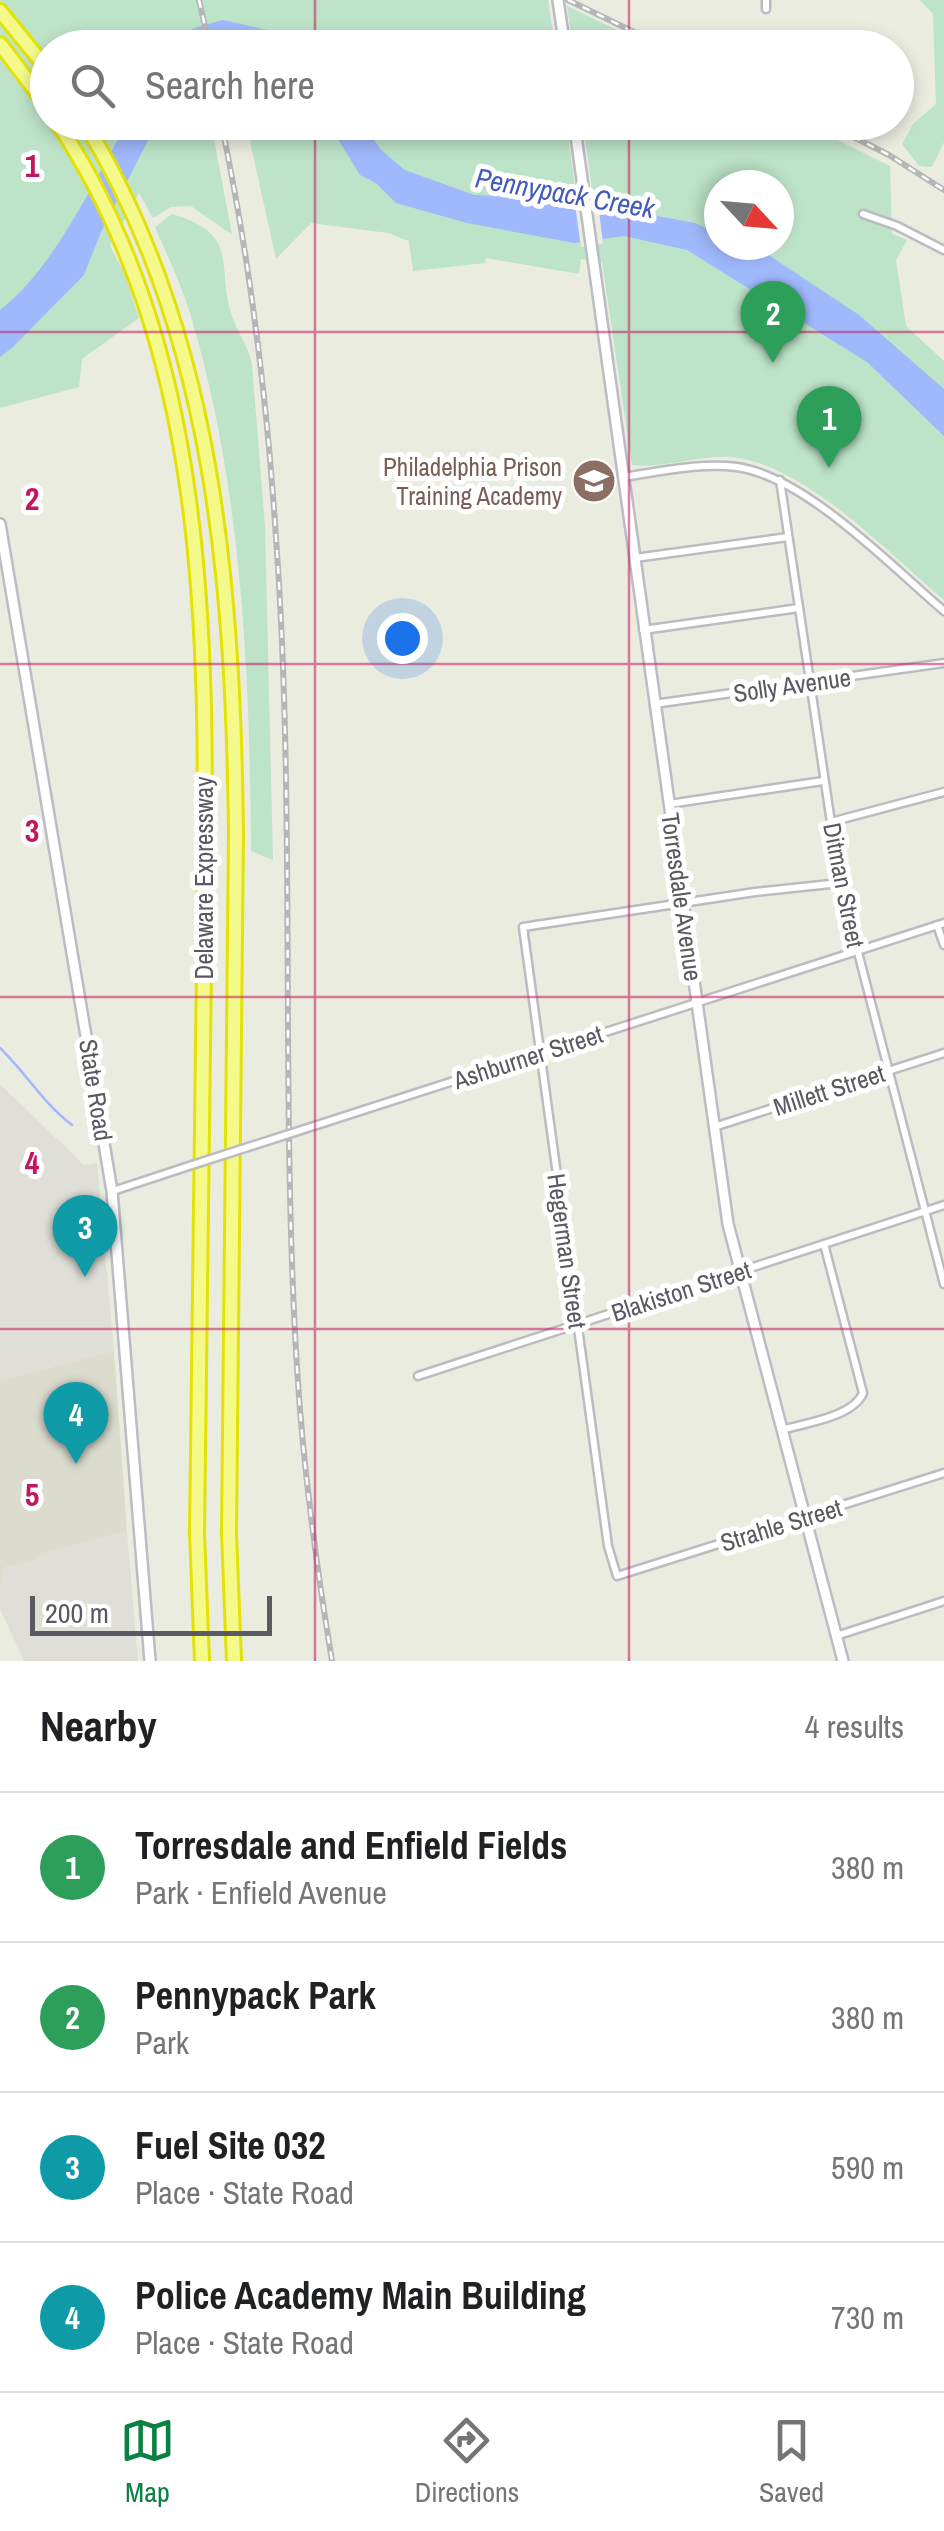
<!DOCTYPE html>
<html lang="en">
<head>
<meta charset="utf-8">
<style>
	body { margin:0; font-family:"Archivo Narrow",sans-serif; background:#f6f6f6; color:#202124 }
	.compass { position:absolute; left:704px; top:170px; width:90px; height:90px; border-radius:50%; background:#fff; box-shadow:0 5px 15px #0003; rotate:116deg }
	.scale { position:absolute; left:30px; bottom:25px; width:242px; box-sizing:border-box; padding-left:10px; border:5px solid #595a61; border-top:0; font-size:28px; line-height:35px; white-space:nowrap; color:#595a61; -webkit-text-stroke:8px #fff; paint-order:stroke }
	.you { position:absolute; left:402px; top:638px; width:35px; height:35px; margin:-25px; border:8px solid #fff; border-radius:50%; background:#1a73e8; box-shadow:0 0 0 15px #1a73e833 }
	.badge { display:grid; place-items:center; width:65px; height:65px; border-radius:50%; background:#0b8043; color:#fff; font-size:32px; font-weight:700 }
	.pin { position:absolute; translate:-50% -82px; filter:drop-shadow(0 2px 5px #0008) }
	.pin::after { content:''; position:absolute; top:52px; width:35px; height:30px; background:inherit; clip-path:polygon(0 0,100% 0,50% 100%) }
	.list { margin:0; padding:0; list-style:none }
	h2 { display:flex; justify-content:space-between; align-items:center; height:130px; margin:0; padding:0 40px; font-size:42px }
	h2 small { font-size:32px; font-weight:400; color:#757577 }
	.list li { display:grid; grid-template-columns:65px 1fr auto; gap:30px; align-items:center; box-sizing:border-box; height:150px; padding:0 40px; border-top:2px solid #e0e0e0 }
	.list b { display:block; font-size:38px; white-space:nowrap }
	.list p { margin:0; font-size:32px; white-space:nowrap; color:#757577 }
	.list em { font-size:32px; font-style:normal; color:#757577 }
	.icon { flex:none; width:55px; height:55px; fill:none; stroke:currentColor; stroke-width:2; stroke-linecap:round; stroke-linejoin:round }
	.map { position:relative; flex:none; width:944px; height:1661px; overflow:hidden }
	.search { position:absolute; background:#fff; box-shadow:0 5px 15px #0003; left:30px; right:30px; top:30px; height:110px; display:flex; align-items:center; gap:25px; box-sizing:border-box; padding:0 35px; border-radius:55px; color:#757577; font-size:38px }
	.sheet { height:730px; background:#fff }
	nav { display:flex; justify-content:space-around; align-items:center; box-sizing:border-box; height:140px; border-top:2px solid #e0e0e0; background:#fff; font-size:28px; color:#757577 }
	nav a { display:grid; justify-items:center; gap:5px }
	nav .on { color:#0b8043 }
	.map>svg:first-child { display:block }
	.industrial { fill:#dfdfd8 }
	.education { fill:#dbdbce }
	.green { fill:#bde3c8; fill-rule:evenodd }
	.water { fill:#a0b8fc }
	.pier { fill:#ebece0 }
	.lines { fill:none; stroke-linecap:round; stroke-linejoin:round }
	.stream { stroke:#a0b8fc; stroke-width:2.5 }
	.street-casing { stroke:#bbbbc2; stroke-width:11 }
	.secondary-casing { stroke:#bbbcc4; stroke-width:14 }
	.highway-casing { stroke:#e4e107; stroke-width:18 }
	.street { stroke:#fff; stroke-width:6 }
	.secondary { stroke:#fff; stroke-width:9 }
	.highway { stroke:#f4f98a; stroke-width:12 }
	.rail-casing { stroke:#b5b6b6; stroke-width:6 }
	.rail { stroke:#fff; stroke-width:2.5; stroke-dasharray:8; stroke-linecap:butt }
	.street-bridge-casing { stroke:#bbbbc2; stroke-width:11; stroke-linecap:butt }
	.street-bridge { stroke:#fff; stroke-width:6 }
	.grid { fill:none; stroke:#c2185b; stroke-width:2.5; stroke-opacity:0.55 }
	.labels { text-anchor:middle; dominant-baseline:central; stroke-width:10; stroke-linejoin:round; paint-order:stroke }
	.education-label { font-size:25px; fill:#785e54; stroke:#fff; text-anchor:end }
	.street-label { font-size:25px; fill:#595a61; stroke:#fff }
	.water-label { font-size:28px; font-style:italic; fill:#445bbe; stroke:#fff }
	.grid-label { font-size:32px; text-anchor:middle; font-weight:bold; fill:#c2185b; stroke:#fff; stroke-width:10; stroke-linejoin:round; paint-order:stroke }
</style>
</head>
<body>
<div class="map">
<svg width="944" height="1661" viewBox="0 0 944 1661">
	<rect width="100%" height="100%" fill="#ebece0"/>
	<!-- industrial -->
	<g class="industrial">
		<path d="M0 1084 84 1165 97 1163 114 1351 0 1380Z"/>
		<path d="M127 1531 138 1661H24L0 1609V1587L5 1567 34 1561 39 1554Z"/>
	</g>
	<!-- education -->
	<path class="education" d="M114 1351 127 1531 40 1554 34 1561 5 1567 0 1587V1380Z"/>
	<!-- green -->
	<g class="green">
		<path d="M0 0H548L555 47 48 48V122L211 123 232 235 191 206 171 207 153 218 139 193 110 246 125 274 139 318 82 359 79 387 0 408Z"/>
		<path d="M920 0H944V142L932 167 919 166 902 144 913 124 936 104 933 14Z"/>
		<path d="M567 6 652 47H573Z"/>
		<path d="M246 123H566L575 186 592 190 583 123H803L890 166 892 234 907 240 896 260 906 326 944 361V600C887 552 805 464 731 457 698 455 664 469 632 465L602 262 581 259 579 274 486 258 485 263 413 271 409 241 388 233 311 223 276 259ZM719 185H779V245H719Z"/>
		<path d="M172 214C245 235 213 270 234 321 241 338 248 346 252 365L265 526 273 860 251 851C250 675 242 490 192 320 183 288 168 257 155 227Z"/>
	</g>
	<!-- water -->
	<g class="water">
		<path d="M223 20 280 33 293 47H164L194 28Z"/>
		<path d="M127 123H157L101 232 84 275 13 347 0 357V310C53 270 94 181 127 123Z"/>
		<path d="M328 123H363L381 150 405 170 474 195 571 200 695 223 719 234V245H746L764 252 859 315 944 389V436L867 362 687 250 624 236 574 243 467 223 396 203 376 183 360 175Z"/>
	</g>
	<!-- pier -->
	<path class="pier" d="M574 198 598 203 603 244 581 247Z"/>
	<g class="lines">
		<!-- stream -->
		<path class="stream" d="M0 1048C26 1073 43 1103 72 1125"/>
		<defs>
			<g id="street">
				<path d="M766 9V0"/>
				<path d="M863 214 897 226 944 250"/>
				<path d="M622 477C659 472 700 462 737 467 806 477 891 566 944 611"/>
				<path d="M780 480 840 883 944 1284"/>
				<path d="M635 558 788 537"/>
				<path d="M643 630 799 608"/>
				<path d="M654 704 944 663"/>
				<path d="M669 804 823 781"/>
				<path d="M831 822 944 792"/>
				<path d="M840 883 755 892 523 927 608 1546 617 1576 944 1473"/>
				<path d="M937 925 944 945"/>
				<path d="M317 1125 944 923"/>
				<path d="M714 1127 944 1053"/>
				<path d="M113 1191 192 1165"/>
				<path d="M418 1376 944 1205"/>
				<path d="M782 1430C805 1423 853 1417 863 1393L824 1244"/>
				<path d="M836 1636 944 1601"/>
			</g>
			<g id="secondary">
				<path d="M558 0 565 48"/>
				<path d="M574 122 728 1224 843 1661"/>
				<path d="M0 524 112 1191 150 1661"/>
			</g>
			<g id="highway">
				<path d="M0 11 48 70"/>
				<path d="M0 44 48 107"/>
				<path d="M57 122C222 372 205 680 204 966 203 1155 200 1344 197 1533L202 1661"/>
				<path d="M84 122C215 333 233 590 236 832L229 1533 234 1661"/>
			</g>
		</defs>
		<!-- street casing -->
		<use href="#street" class="street-casing"/>
		<!-- secondary casing -->
		<use href="#secondary" class="secondary-casing"/>
		<!-- highway casing -->
		<use href="#highway" class="highway-casing"/>
		<!-- street -->
		<use href="#street" class="street"/>
		<!-- secondary -->
		<use href="#secondary" class="secondary"/>
		<!-- highway -->
		<use href="#highway" class="highway"/>
		<defs>
			<g id="rail">
				<path d="M199 0 210 48"/>
				<path d="M568 0 667 48"/>
				<path d="M221 122C250 260 267 398 276 538 296 814 280 1092 297 1368 303 1466 316 1564 332 1661"/>
				<path d="M824 122 889 155 944 190"/>
			</g>
		</defs>
		<!-- rail casing -->
		<use href="#rail" class="rail-casing"/>
		<!-- rail -->
		<use href="#rail" class="rail"/>
		<defs>
			<path id="street-bridge" d="M192 1165 317 1125"/>
		</defs>
		<!-- street-bridge casing -->
		<use href="#street-bridge" class="street-bridge-casing"/>
		<!-- street-bridge -->
		<use href="#street-bridge" class="street-bridge"/>
	</g>
	<!-- grid -->
	<path class="grid" d="M315 0V48M629 0V48M315 122V1661M629 122V1661M0 332H944M0 664H944M0 997H944M0 1329H944"/>
	<!-- icons -->
	<defs>
		<symbol id="university-disc" viewBox="-11 -11 22 22"><circle r="9.5" fill="#8d6e63" stroke="#fff"/><path d="M0-5L7-2L0 1L-7-2ZM-4 1L0 2.5L4 1V4Q0 6-4 4Z" fill="#fff"/></symbol>
	</defs>
	<g fill-rule="evenodd">
		<use href="#university-disc" x="569" y="456" width="50" height="50"/>
	</g>
	<g class="labels">
		<!-- education labels -->
		<g class="education-label">
			<text x="562" y="467">Philadelphia Prison<tspan x="562" dy="29">Training Academy</tspan></text>
		</g>
		<!-- street labels -->
		<g class="street-label">
			<text transform="translate(792 685) rotate(-8)">Solly Avenue</text>
			<text transform="translate(204 878) rotate(-90)">Delaware Expressway</text>
			<text transform="translate(844 885) rotate(79)">Ditman Street</text>
			<text transform="translate(682 897) rotate(82)">Torresdale Avenue</text>
			<text transform="translate(528 1057) rotate(-18)">Ashburner Street</text>
			<text transform="translate(96 1090) rotate(81)">State Road</text>
			<text transform="translate(829 1090) rotate(-18)">Millett Street</text>
			<text transform="translate(567 1251) rotate(82)">Hegerman Street</text>
			<text transform="translate(681 1291) rotate(-18)">Blakiston Street</text>
			<text transform="translate(781 1525) rotate(-17)">Strahle Street</text>
		</g>
		<!-- water labels -->
		<g class="water-label">
			<text transform="translate(565 193) rotate(10)">Pennypack Creek</text>
		</g>
	</g>
	<g class="grid-label">
		<text x="32" y="177">1</text>
		<text x="32" y="510">2</text>
		<text x="32" y="842">3</text>
		<text x="32" y="1174">4</text>
		<text x="32" y="1506">5</text>
	</g>
</svg>
<svg class="compass" viewBox="-18 -18 36 36"><path d="M0-13l5 13h-10z" fill="#e53935"/><path d="M0 13l5-13h-10z" fill="#757577"/></svg>
<div class="scale">200 m</div>
<div class="you"></div>
<div class="pin badge" style="left:829px;top:468px;background:#2e9e5b">1</div>
<div class="pin badge" style="left:773px;top:363px;background:#2e9e5b">2</div>
<div class="pin badge" style="left:85px;top:1277px;background:#0f9aa8">3</div>
<div class="pin badge" style="left:76px;top:1464px;background:#0f9aa8">4</div>
<div class="search"><svg class="icon" aria-label="search" viewBox="0 0 24 24"><circle cx="10" cy="10" r="6"/><path d="M15 15l6 6"/></svg>Search here</div>
</div>
<section class="sheet">
<h2>Nearby<small>4 results</small></h2>
<ul class="list">
<li><span class="badge" style="background:#2e9e5b">1</span><div><b>Torresdale and Enfield Fields</b><p>Park · Enfield Avenue</p></div><em>380 m</em></li>
<li><span class="badge" style="background:#2e9e5b">2</span><div><b>Pennypack Park</b><p>Park</p></div><em>380 m</em></li>
<li><span class="badge" style="background:#0f9aa8">3</span><div><b>Fuel Site 032</b><p>Place · State Road</p></div><em>590 m</em></li>
<li><span class="badge" style="background:#0f9aa8">4</span><div><b>Police Academy Main Building</b><p>Place · State Road</p></div><em>730 m</em></li>
</ul>
</section>
<nav>
<a class="on"><svg class="icon" aria-label="map" viewBox="0 0 24 24"><path d="M3 6l6-2 6 2 6-2v14l-6 2-6-2-6 2zM9 4v14M15 6v14"/></svg>Map</a>
<a><svg class="icon" aria-label="directions" viewBox="0 0 24 24"><path d="M12 3l9 9-9 9-9-9zM9 14v-3h6M13 9l2 2-2 2"/></svg>Directions</a>
<a><svg class="icon" aria-label="saved" viewBox="0 0 24 24"><path d="M7 4h10v16l-5-4-5 4z"/></svg>Saved</a>
</nav>
</body>
</html>
